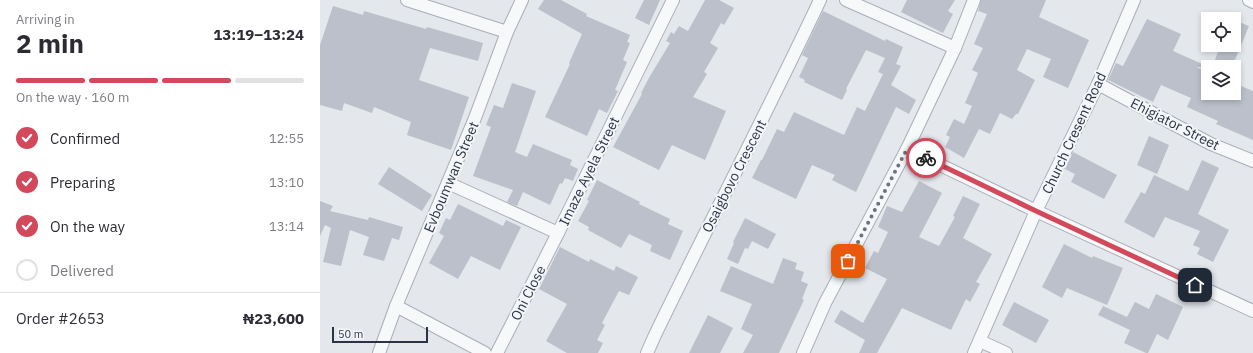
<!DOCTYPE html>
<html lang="en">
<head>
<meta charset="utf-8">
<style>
	:root { --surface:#fff; --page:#f7f7f7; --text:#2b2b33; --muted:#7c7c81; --line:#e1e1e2; --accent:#d1495b }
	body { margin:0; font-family:"IBM Plex Sans",sans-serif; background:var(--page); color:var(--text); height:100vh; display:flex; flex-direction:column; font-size:15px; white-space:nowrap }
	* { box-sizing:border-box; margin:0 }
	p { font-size:13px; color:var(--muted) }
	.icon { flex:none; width:22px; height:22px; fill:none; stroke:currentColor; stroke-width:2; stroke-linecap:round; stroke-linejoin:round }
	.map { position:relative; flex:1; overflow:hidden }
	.sheet { display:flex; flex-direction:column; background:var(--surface); width:320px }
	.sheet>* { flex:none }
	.fabs { position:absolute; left:881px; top:12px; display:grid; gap:8px }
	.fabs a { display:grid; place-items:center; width:40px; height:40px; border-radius:0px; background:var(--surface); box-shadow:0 2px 6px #0003; font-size:20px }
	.scale { position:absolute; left:12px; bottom:10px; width:96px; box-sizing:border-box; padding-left:4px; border:2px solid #2b3445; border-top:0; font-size:11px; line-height:14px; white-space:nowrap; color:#2b3445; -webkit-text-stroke:3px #f4f6f9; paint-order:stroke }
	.pin { position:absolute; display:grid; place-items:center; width:34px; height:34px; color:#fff; margin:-17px; border-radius:8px; box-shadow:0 2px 6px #0006 }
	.courier { position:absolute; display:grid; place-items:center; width:40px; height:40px; margin:-20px; border:3px solid #d1495b; border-radius:50%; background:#fff; color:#222; box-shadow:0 1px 5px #0007 }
	.head em { font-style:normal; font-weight:700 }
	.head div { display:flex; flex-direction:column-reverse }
	.head { display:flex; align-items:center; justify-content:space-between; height:68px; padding:0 16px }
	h1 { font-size:26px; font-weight:700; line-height:30px }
	.bar { display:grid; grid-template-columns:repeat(4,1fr); gap:6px 4px; align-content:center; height:48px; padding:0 16px }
	.bar i { height:5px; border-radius:3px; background:var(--line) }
	.bar .selected { background:var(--accent) }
	.bar p { grid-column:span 4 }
	.line { display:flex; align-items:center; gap:10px; padding:0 16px; border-top:1px solid var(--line) }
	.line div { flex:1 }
	ol { padding:0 16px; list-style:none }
	li { display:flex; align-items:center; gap:12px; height:44px }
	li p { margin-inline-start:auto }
	li .icon { padding:4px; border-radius:50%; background:var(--accent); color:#fff; stroke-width:4 }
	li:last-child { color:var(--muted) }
	li i { width:22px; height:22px; border:2px solid var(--line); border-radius:50% }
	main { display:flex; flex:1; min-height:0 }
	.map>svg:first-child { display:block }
</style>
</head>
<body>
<main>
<section class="sheet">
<div class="head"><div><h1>2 min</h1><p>Arriving in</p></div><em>13:19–13:24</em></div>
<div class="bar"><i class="selected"></i><i class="selected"></i><i class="selected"></i><i></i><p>On the way · 160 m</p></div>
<ol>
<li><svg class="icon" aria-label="check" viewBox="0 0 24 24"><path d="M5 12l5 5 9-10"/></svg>Confirmed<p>12:55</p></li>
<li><svg class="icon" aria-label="check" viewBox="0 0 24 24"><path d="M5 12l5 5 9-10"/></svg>Preparing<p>13:10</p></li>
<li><svg class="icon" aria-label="check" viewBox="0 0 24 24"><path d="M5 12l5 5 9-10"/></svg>On the way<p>13:14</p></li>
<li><i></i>Delivered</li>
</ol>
<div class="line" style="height:52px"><div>Order #2653</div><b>₦23,600</b></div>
</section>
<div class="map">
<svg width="933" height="353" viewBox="0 0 933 353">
	<rect width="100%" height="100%" fill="#e4e7ec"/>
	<g fill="#bbc0ca">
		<polygon points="224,0 241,0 267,14 266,16 310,35 307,42 310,43 303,60 307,62 295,90 298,91 287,113 279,109 267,136 225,117 250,64 249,63 262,34 218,9"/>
		<polygon points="324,0 340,0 329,25 315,18"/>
		<polygon points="385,0 399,0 414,8 404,25 401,23 390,43 398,48 384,72 387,74 373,97 406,111 385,160 352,145 339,170 293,147 322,94 321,93 330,76 350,43 346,41 351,32 354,34 359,26 368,31"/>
		<polygon points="587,0 635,0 628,11 633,14 623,33 581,12"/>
		<polygon points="661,0 726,0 719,17 769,40 748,88 723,77 731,59 707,49 697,70 715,80 698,114 696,114 692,119 680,113 670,134 659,129 644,158 625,147 630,137 626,135 634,119 644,124 652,106 645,103 658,73 652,70 663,48 654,44 667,14 658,11"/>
		<polygon points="13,6 43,15 44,11 106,29 107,27 163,43 158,61 110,48 99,80 149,97 131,150 87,135 91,122 54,107 52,113 24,103 22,111 0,105 0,45"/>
		<polygon points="503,11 565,41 566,39 583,47 576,64 581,66 571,85 596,100 589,114 576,107 536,192 512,180 515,175 492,165 476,199 432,178 441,160 442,160 457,129 464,132 474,112 524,135 537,107 545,111 563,74 558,72 565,58 546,50 526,89 527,90 522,100 484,82 485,80 479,77 488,58 482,55"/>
		<polygon points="827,19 861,34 853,51 889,67 876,67 888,72 888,93 914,93 914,83 933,91 933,140 896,124 898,121 867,107 871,98 841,85 833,102 788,80 796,63 803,66"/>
		<polygon points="914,20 929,26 912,67 892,67 901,45 914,45"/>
		<polygon points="192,83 216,91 195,152 207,157 213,144 252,160 250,165 258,169 253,181 245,178 242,184 240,183 230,205 203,192 197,206 187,202 193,190 153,176 171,127 166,125 174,105 183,108"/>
		<polygon points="829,136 849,145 837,174 817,165"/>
		<polygon points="753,152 797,175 784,199 751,182 755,174 745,169"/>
		<polygon points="882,160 899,168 878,214 909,230 893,262 877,254 880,248 873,245 880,231 845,217 834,238 804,222 821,192 825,194 834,175 868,191"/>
		<polygon points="69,167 112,195 102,211 58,184"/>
		<polygon points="277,180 320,202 319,204 350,219 348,224 363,231 350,260 330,251 332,245 309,234 301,248 268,230 269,227 258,221 269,201 267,200"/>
		<polygon points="599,181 622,193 599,237 619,246 635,217 633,216 643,196 660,204 643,238 672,254 656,282 660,284 650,302 646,299 631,330 582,308 557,353 539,353 545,340 514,322 521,310 543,323 567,279 545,268 554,251 558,253 568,232 558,227 567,206 582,212"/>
		<polygon points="0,201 13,206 10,211 48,220 49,217 83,227 79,240 72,238 64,261 43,255 49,237 30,230 21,266 3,262 11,228 5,225 0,236"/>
		<polygon points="138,204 183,226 186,220 201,227 180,270 151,256 138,279 109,263 124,236 119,233 126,218 130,220"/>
		<polygon points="425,218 456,234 448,249 432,241 428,249 425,248 418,264 407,259 414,243 413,242"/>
		<polygon points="744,244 772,258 773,256 803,268 787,305 747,288 742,298 722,287"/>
		<polygon points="240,247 269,262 270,259 294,271 296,266 318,277 309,295 299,291 282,323 285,325 277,340 283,343 278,353 247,353 226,341 247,304 219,289"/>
		<polygon points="463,258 477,263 475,269 484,272 481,281 488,284 482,299 484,300 459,353 423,353 433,335 421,329 432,304 400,291 411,266 453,284"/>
		<polygon points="836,294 863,307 848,340 837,334 828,353 826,353 804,343 810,330 778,315 783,306 807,317 815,302 829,309"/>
		<polygon points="694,302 729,320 716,343 682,325"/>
		<polygon points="388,315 413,328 400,353 369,353"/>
	</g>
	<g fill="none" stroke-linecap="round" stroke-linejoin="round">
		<g stroke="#a9aeb7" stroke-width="14">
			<g id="street">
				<polyline points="87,0 187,32"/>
				<polyline points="526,0 635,48"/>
				<polyline points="929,0 933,2"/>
				<polyline points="778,84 891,144 933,161"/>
				<polyline points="587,149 716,211 933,311"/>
				<polyline points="128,183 238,233 353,0"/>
				<polyline points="76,306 165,353"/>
				<polyline points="660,341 686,353"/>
				<polyline points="59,353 76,306 155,118 187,32 202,0"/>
				<polyline points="177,353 238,233"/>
				<path d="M327 353 335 335C389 223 447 113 500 0"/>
				<polyline points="483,353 505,303 587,149 635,48 654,0"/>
				<polyline points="654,353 716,211 778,84 814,0"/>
			</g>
		</g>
		<use href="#street" stroke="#f7f8fa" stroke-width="12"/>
	</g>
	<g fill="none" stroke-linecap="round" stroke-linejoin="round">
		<polyline stroke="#6c737f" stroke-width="4" stroke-dasharray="0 7.2" points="528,261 587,149 606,158"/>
		<polyline stroke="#d1495b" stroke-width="5" points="606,158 716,211 875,285"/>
	</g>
	<g text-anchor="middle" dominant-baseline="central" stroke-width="4" stroke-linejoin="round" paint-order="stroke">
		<g font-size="14" fill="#2b3445" stroke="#f4f6f9">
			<text transform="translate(855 124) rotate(27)">Ehigiator Street</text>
			<text transform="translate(754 133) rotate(-65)">Church Cresent Road</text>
			<text transform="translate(269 171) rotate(-64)">Imaze Ayela Street</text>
			<text transform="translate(414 176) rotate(-63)">Osaigbovo Crescent</text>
			<text transform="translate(131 177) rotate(-67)">Evboumwan Street</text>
			<text transform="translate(208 293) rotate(-63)">Oni Close</text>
		</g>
	</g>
</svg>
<div class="fabs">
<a><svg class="icon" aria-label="locate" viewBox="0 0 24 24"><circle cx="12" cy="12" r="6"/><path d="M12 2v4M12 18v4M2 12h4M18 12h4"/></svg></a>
<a><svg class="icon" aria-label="layers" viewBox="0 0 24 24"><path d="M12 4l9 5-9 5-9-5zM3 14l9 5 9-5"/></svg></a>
</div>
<div class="scale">50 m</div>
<div class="pin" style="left:528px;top:261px;background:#ea580c"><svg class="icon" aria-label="bag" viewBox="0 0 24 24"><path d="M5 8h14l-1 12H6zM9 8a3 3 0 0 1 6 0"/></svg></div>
<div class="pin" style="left:875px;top:285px;background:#1f2937"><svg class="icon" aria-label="home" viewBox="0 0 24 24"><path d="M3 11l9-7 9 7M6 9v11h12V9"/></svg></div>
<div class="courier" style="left:606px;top:158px"><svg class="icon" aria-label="bike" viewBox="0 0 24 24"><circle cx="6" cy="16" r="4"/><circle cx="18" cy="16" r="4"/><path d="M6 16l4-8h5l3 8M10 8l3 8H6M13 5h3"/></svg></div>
</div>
</main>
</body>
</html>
